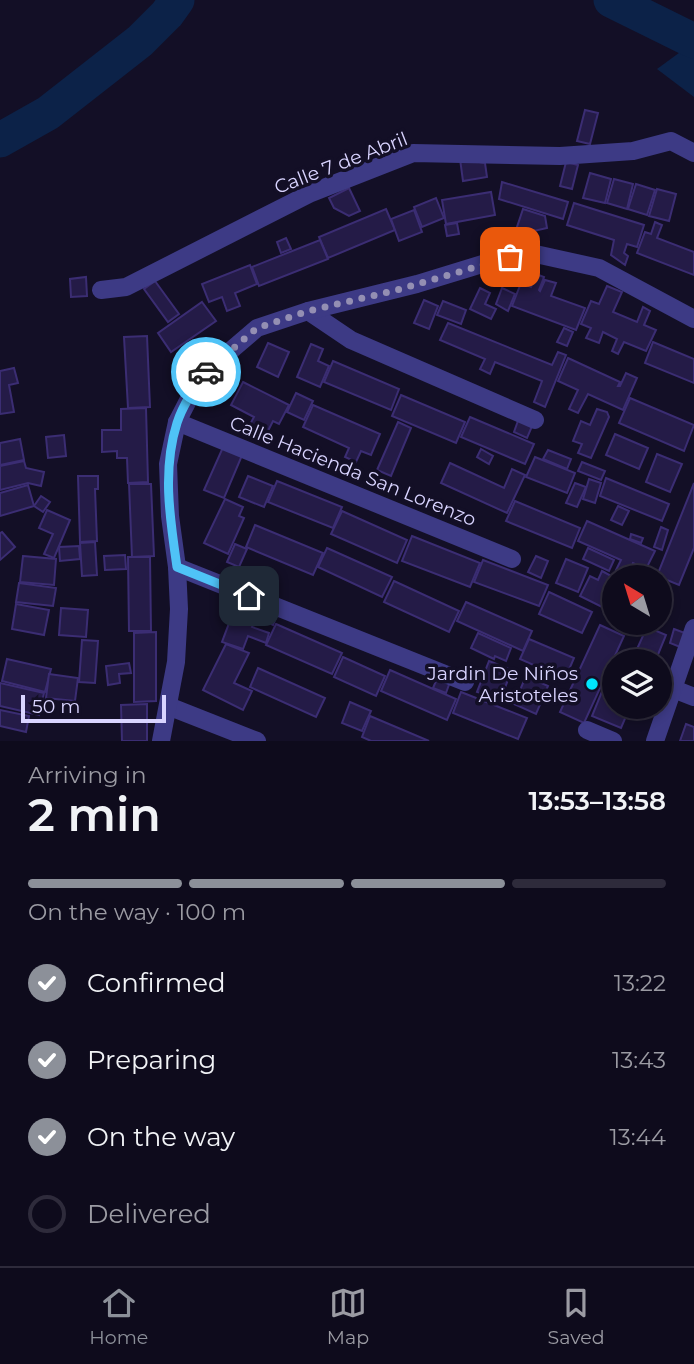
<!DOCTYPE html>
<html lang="en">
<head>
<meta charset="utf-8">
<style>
	:root { --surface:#0e0b1c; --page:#171425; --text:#f1f3f6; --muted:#9b9ba3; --line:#2e2b3b; --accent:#8c9099 }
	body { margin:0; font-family:Montserrat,sans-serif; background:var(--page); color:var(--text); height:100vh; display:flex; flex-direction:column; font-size:26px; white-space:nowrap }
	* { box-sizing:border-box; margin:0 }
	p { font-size:23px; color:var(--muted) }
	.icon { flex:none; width:38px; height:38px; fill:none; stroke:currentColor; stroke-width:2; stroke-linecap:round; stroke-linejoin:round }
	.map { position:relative; height:741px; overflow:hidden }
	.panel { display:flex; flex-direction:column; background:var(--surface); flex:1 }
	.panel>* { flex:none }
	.needle { width:46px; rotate:322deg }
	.fabs { position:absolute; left:602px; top:565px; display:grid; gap:14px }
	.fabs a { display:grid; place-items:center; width:70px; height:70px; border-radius:50%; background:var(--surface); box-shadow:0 4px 10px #0003,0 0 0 2px var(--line); font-size:35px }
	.scale { position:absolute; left:21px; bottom:18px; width:145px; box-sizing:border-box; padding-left:7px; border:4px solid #d9d4ff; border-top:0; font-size:19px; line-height:24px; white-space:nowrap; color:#d9d4ff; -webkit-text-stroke:5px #130f26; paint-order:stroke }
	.pin { position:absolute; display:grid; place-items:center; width:60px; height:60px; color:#fff; margin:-30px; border-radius:14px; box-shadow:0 4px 10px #0006 }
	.courier { position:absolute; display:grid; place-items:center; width:70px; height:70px; margin:-35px; border:5px solid #4fc3f7; border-radius:50%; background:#fff; color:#222; box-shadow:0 2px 9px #0007 }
	.headline em { font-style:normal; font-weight:600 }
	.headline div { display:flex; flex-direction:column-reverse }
	.headline { display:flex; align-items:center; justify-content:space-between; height:119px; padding:0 28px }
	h1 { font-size:46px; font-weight:600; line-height:52px }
	.bar { display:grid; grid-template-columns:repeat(4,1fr); gap:10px 7px; align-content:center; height:84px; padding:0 28px }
	.bar i { height:9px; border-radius:5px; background:var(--line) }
	.bar .current { background:var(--accent) }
	.bar p { grid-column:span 4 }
	ol { padding:0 28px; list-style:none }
	li { display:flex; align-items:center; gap:21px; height:77px }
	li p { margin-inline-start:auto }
	li .icon { padding:7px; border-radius:50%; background:var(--accent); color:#fff; stroke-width:4 }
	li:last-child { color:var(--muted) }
	li i { width:38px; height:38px; border:4px solid var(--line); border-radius:50% }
	.tab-bar { display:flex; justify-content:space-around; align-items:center; height:98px; border-top:2px solid var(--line); background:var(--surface); font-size:19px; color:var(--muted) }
	.tab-bar a { display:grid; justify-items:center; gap:4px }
	.tab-bar .current { color:var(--accent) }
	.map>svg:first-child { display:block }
</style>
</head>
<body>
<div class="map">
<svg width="694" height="741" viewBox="0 0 694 741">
	<rect width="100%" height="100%" fill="#130f26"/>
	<polygon fill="#0c2248" points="694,42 694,97 657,69"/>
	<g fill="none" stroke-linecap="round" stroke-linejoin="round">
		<g stroke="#0c2248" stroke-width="35">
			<polyline points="611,0 694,41"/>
			<polyline points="0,140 48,113 140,41 167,14 177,0"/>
		</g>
	</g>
	<g fill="#241b47" stroke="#3b2d73" stroke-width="2">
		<polygon points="585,110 598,113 590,144 577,141"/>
		<polygon points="460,159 485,163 487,177 463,181"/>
		<polygon points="566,162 578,165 572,189 560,186"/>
		<polygon points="590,173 611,179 605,203 583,198"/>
		<polygon points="614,179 633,184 627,209 607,203"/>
		<polygon points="502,182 568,202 563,219 499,199"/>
		<polygon points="636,184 655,190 647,215 628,209"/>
		<polygon points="349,188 360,211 349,216 334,208 329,198"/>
		<polygon points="657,189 676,194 669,221 649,216"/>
		<polygon points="491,192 495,215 446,224 442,200"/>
		<polygon points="436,198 444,218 422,227 414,207"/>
		<polygon points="574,203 644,225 637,247 627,244 624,253 628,256 625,265 611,255 614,240 567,225"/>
		<polygon points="386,209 395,230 328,258 319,237"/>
		<polygon points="523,209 545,216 547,228 529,232 528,245 515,244 516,230"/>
		<polygon points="414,210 422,232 399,241 391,219"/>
		<polygon points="655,222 662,225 657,238 694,252 694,275 637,253 645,232 651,234"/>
		<polygon points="457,223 459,234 447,236 445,225"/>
		<polygon points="286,238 291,249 281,253 277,242"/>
		<polygon points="320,240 328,259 259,286 252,267"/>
		<polygon points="250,265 257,284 235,293 240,306 227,311 222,297 209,302 202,284"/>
		<polygon points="536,274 544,277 539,290 540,291 545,280 556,283 551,296 585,308 576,330 512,306 521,283 531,287"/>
		<polygon points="86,277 87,296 71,297 70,279"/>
		<polygon points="155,281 179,314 168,322 144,289"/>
		<polygon points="607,286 622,292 613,312 637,322 643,307 650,311 644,325 656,330 646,351 624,342 618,354 612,351 617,339 603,332 599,343 586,338 591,328 581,324 591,301 599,304"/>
		<polygon points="480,288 490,293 485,304 496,309 491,319 470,309"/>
		<polygon points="502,288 515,294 508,311 496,304"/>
		<polygon points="424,300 438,306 429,329 414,323"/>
		<polygon points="443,301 466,310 461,324 437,315"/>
		<polygon points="202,302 216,321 171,352 158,333"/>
		<polygon points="448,323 552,365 558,352 566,355 545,407 534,402 542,381 495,362 490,374 480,369 485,359 440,340"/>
		<polygon points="564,328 573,332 567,346 557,342"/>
		<polygon points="147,336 150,407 128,408 124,337"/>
		<polygon points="653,342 694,359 694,383 645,363"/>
		<polygon points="268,343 289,352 278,377 257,367"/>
		<polygon points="311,344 323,349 318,361 329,366 320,387 297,377"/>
		<polygon points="568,358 620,382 618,386 620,386 626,373 637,378 623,410 588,394 578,413 569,409 578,390 558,381"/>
		<polygon points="333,361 399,389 391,410 324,382"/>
		<polygon points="14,368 18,383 9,385 14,412 0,414 0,371"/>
		<polygon points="243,382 289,405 279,424 273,421 265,437 248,428 254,417 231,405"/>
		<polygon points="296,393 313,401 304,420 287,412"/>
		<polygon points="401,395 465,422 456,443 392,416"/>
		<polygon points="630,398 694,425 684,451 619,423"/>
		<polygon points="313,405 380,434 371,455 361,451 356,462 345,457 349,448 303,427"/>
		<polygon points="146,408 148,482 128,483 127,458 117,458 117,451 102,452 102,430 121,430 121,409"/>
		<polygon points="597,409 607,412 609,417 591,458 578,453 582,444 573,441 581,421 590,425"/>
		<polygon points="470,417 534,444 525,464 461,437"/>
		<polygon points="519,418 533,424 527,438 514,432"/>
		<polygon points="398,422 411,428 391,476 377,470"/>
		<polygon points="615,434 648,448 639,469 606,455"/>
		<polygon points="64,435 66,456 48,458 46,437"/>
		<polygon points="20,439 24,460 0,465 0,443"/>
		<polygon points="224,445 243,453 224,498 204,490"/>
		<polygon points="481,449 493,456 489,464 477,457"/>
		<polygon points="548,450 571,459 567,469 543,459"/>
		<polygon points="657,454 682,464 670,492 646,482"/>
		<polygon points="535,457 575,473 567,493 526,477"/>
		<polygon points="24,461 26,468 44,472 41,486 28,483 0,490 0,466"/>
		<polygon points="582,462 605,471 601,480 578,471"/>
		<polygon points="450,463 504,488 512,469 525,475 507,513 441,483"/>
		<polygon points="78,476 98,476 98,489 95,489 97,541 80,542"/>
		<polygon points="248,476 273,486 264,507 239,497"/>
		<polygon points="606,478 669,504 662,521 600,496"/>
		<polygon points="589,479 601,483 595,503 583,499"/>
		<polygon points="277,481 342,507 333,528 268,502"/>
		<polygon points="575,483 586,487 577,507 566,503"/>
		<polygon points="694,483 694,548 679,585 657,576"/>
		<polygon points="129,484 151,484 154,556 132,557"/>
		<polygon points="28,485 34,506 0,516 0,493"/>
		<polygon points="41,496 50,502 43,512 34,506"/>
		<polygon points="225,499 243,507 239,516 244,518 228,554 204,543"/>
		<polygon points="515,501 580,528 572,548 506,521"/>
		<polygon points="618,506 629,511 622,525 611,520"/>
		<polygon points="47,510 70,520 54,558 44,554 53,534 39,528"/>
		<polygon points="342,511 407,540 397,563 331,534"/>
		<polygon points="587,521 655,551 646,569 633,563 628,576 616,570 621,560 578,541"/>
		<polygon points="255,525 323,553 313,575 246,547"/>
		<polygon points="661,527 668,530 662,550 654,547"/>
		<polygon points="2,532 15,547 0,560 0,533"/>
		<polygon points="631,534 643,538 641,543 630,539"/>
		<polygon points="412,536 480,563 470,587 402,561"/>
		<polygon points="95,542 97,575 82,576 80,543"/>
		<polygon points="235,544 247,549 239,567 227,562"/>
		<polygon points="79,546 80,559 60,561 59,547"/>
		<polygon points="327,548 392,577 382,597 318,567"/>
		<polygon points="588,548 614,560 609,571 583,559"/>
		<polygon points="125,555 126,569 105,570 104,556"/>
		<polygon points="23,556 56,559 54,585 20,582"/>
		<polygon points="536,556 548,561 541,578 528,572"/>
		<polygon points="128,557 150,557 151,631 129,631"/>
		<polygon points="566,559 588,568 578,592 556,583"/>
		<polygon points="483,560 548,585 539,606 474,582"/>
		<polygon points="644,568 658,573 656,578 640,578"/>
		<polygon points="602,571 615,578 614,613 580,596 590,576 598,580"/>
		<polygon points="394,581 459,611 449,632 384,602"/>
		<polygon points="19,583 56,588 53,606 16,602"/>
		<polygon points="229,592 261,603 252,627 269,633 266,643 248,636 243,649 222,642 234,610 223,606"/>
		<polygon points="549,592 592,612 582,633 539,614"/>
		<polygon points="466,602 532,631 523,651 457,621"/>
		<polygon points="16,604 49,610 44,635 12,629"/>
		<polygon points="264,604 279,610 273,625 258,618"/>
		<polygon points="61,608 88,610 86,637 59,635"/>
		<polygon points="276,624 342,653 332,674 266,645"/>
		<polygon points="600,625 624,636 584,723 560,712"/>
		<polygon points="647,627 666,635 657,657 637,649"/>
		<polygon points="674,629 685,633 680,647 670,643"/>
		<polygon points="156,632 156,701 134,702 134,633"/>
		<polygon points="478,633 511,648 506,661 495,656 494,659 471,648"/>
		<polygon points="529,639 574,658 565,679 520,659"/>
		<polygon points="82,640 98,641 95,683 79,682"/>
		<polygon points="226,644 249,653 234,683 252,691 243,710 203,690"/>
		<polygon points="343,657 385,676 376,696 334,677"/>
		<polygon points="7,659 51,669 45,692 2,681"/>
		<polygon points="489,661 512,670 500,700 477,692"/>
		<polygon points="129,663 131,673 119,674 120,683 108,685 106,666"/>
		<polygon points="612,667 614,668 614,707 630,707 621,728 592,716"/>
		<polygon points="258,668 325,698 316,717 250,687"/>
		<polygon points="390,670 456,699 447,720 381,691"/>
		<polygon points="49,674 78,678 75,701 46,698"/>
		<polygon points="439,674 451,679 446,693 433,688"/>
		<polygon points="526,676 548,686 536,714 514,704"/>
		<polygon points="0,683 44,693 39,715 0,706"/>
		<polygon points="461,692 527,718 518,739 453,713"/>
		<polygon points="350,702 371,711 362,731 342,723"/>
		<polygon points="147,704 147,741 122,741 121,705"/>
		<polygon points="0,710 29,716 26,732 0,726"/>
		<polygon points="370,716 429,741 371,741 362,737"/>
		<polygon points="686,724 694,727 694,741 680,741"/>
	</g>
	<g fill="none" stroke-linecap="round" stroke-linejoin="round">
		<g stroke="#3d3a85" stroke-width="18">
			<polyline points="101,290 126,287 311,193 413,153 560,156 633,151 671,141 694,153"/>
			<polyline points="308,311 351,340 535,420"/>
			<polyline points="177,422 512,559"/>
			<polyline points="177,567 465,682"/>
			<polyline points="671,688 694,697"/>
			<polyline points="168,706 257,741"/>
			<polyline points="587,730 613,741"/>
			<polyline points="161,741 176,662 179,609 177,567 170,516 168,464 177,422 194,389 208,370 257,328 308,311 417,284 489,262 531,253 599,268 694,319"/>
			<polyline points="655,741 694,628"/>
		</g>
	</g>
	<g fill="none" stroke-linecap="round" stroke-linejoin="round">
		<polyline stroke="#948fb3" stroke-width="7" stroke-dasharray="0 12.6" points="206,372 257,328 308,311 397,290 510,257"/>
		<path stroke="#4fc3f7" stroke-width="9" d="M206 372C195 387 183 404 177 423 162 470 170 519 177 567L249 596"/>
	</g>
	<circle fill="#00e5ff" stroke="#130f26" stroke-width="2.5" cx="592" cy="684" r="7"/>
	<g text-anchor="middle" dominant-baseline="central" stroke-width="7" stroke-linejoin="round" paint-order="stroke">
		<g font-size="19" fill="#d9d4ff" stroke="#130f26">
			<text transform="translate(341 163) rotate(-21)">Calle 7 de Abril</text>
			<text transform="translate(353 471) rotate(22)">Calle Hacienda San Lorenzo</text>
		</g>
		<g font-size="19" fill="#d9d4ff" stroke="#130f26" text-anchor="end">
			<text x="578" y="673">Jardin De Niños<tspan x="578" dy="22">Aristoteles</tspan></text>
		</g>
	</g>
</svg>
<div class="fabs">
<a><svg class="needle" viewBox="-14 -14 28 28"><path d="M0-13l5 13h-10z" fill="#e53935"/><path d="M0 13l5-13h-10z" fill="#9b9ba3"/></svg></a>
<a><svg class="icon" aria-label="layers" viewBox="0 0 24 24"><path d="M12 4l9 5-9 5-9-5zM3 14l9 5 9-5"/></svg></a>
</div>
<div class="scale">50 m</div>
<div class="pin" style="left:510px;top:257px;background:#ea580c"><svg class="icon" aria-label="bag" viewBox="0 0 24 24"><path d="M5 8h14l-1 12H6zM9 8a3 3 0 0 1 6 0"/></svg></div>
<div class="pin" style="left:249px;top:596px;background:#1f2937"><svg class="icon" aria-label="home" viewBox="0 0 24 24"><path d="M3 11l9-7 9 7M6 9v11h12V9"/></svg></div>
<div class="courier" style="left:206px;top:372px"><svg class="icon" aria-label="car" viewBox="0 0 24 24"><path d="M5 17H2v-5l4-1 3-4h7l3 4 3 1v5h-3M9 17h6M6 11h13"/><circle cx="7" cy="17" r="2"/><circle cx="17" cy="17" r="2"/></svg></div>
</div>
<section class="panel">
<div class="headline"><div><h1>2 min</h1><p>Arriving in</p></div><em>13:53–13:58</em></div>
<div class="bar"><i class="current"></i><i class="current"></i><i class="current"></i><i></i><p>On the way · 100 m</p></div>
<ol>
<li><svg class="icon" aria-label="check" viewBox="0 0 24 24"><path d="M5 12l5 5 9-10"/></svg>Confirmed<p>13:22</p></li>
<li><svg class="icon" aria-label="check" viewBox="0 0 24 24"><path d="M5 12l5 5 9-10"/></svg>Preparing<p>13:43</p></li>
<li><svg class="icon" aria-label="check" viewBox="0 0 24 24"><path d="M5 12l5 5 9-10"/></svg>On the way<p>13:44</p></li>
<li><i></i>Delivered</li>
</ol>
</section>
<nav class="tab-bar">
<a class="current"><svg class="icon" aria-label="home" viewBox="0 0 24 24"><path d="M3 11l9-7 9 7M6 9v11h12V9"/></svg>Home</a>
<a><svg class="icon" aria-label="map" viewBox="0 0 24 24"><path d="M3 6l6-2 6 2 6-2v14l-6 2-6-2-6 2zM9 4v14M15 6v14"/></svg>Map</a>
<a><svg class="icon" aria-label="saved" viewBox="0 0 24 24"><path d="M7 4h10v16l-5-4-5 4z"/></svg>Saved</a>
</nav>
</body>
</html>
